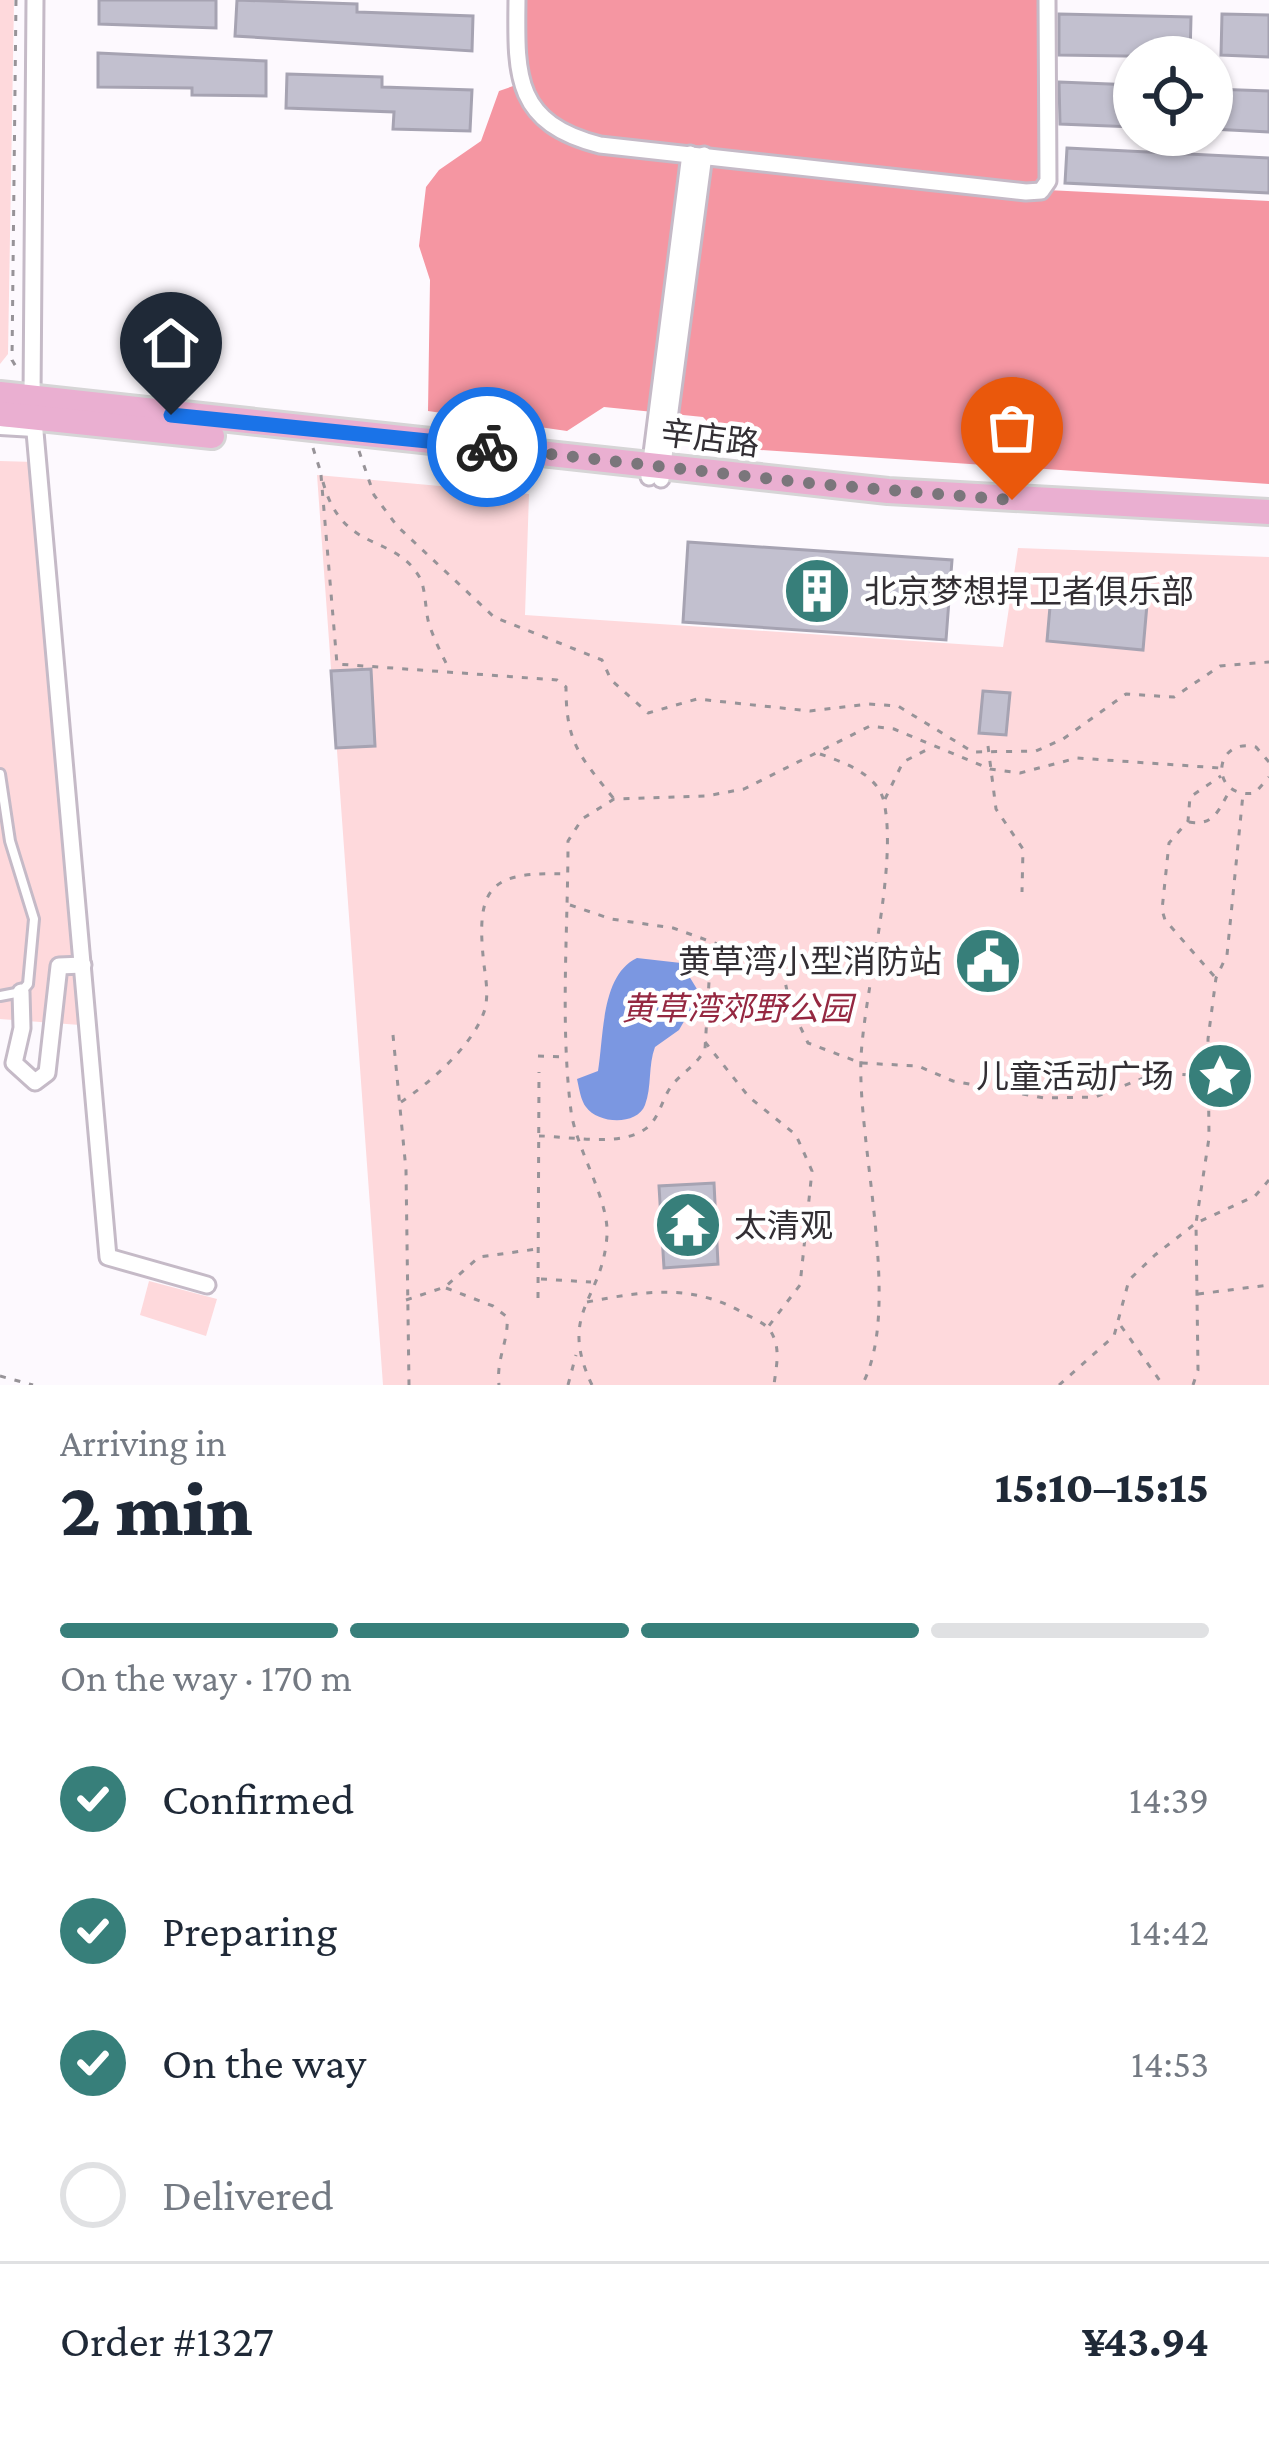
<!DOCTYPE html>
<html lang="en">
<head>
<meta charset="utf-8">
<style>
	:root { --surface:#fff; --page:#f2f2f3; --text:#1f2937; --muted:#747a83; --line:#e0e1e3; --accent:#377f7a }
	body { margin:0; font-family:"Crimson Pro","Noto Sans SC",serif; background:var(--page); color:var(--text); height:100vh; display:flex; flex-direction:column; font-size:45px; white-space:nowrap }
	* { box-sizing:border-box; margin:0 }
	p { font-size:39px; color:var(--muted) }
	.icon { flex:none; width:66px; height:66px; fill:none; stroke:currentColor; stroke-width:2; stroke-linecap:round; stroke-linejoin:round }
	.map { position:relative; height:1385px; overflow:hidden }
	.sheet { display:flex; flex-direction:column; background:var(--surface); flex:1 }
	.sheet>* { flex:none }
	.buttons { position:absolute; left:1113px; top:36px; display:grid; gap:24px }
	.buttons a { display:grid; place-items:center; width:120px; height:120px; border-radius:50%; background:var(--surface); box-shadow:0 3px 9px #0004; font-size:60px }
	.pin { position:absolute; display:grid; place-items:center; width:102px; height:102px; color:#fff; margin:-123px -51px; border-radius:50% 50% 50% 0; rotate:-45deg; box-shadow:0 0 12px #0007 }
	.pin .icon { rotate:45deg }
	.courier { position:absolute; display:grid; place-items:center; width:120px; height:120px; margin:-60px; border:9px solid #1a73e8; border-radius:50%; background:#fff; color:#222; box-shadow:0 3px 15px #0007 }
	.summary em { font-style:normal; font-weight:800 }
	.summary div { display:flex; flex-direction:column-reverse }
	.summary { display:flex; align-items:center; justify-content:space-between; height:204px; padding:0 60px }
	h1 { font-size:78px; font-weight:800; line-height:90px }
	.bar { display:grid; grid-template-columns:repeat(4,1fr); gap:18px 12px; align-content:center; height:144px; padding:0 60px }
	.bar i { height:15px; border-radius:9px; background:var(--line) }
	.bar .active { background:var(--accent) }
	.bar p { grid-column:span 4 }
	.line { display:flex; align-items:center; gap:30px; padding:0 60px; border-top:3px solid var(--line) }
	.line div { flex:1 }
	ol { padding:0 60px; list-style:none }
	li { display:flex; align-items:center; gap:36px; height:132px }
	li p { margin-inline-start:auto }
	li .icon { padding:12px; border-radius:50%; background:var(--accent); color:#fff; stroke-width:4 }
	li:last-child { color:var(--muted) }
	li i { width:66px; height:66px; border:6px solid var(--line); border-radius:50% }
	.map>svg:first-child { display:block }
</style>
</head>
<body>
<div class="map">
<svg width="1269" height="1385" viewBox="0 0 1269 1385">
	<rect width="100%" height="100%" fill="#fdf9fe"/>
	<g fill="#fed9dc">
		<polygon points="0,0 14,0 8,354 0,364"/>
		<polygon points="0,461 34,462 80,1025 0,1019"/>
		<polygon points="317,475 529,494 525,615 1003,647 1018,548 1269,557 1269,1385 383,1385"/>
		<polygon points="149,1281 217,1299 206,1336 140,1315"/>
	</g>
	<polygon fill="#f596a2" points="517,0 1047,0 1047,190 1269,201 1269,484 732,448 703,417 604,407 567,431 428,411 430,280 419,246 426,187 439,170 481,141 499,91 519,84"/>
	<path fill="#7b97e1" d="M637 958 681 963 700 994 679 1030 655 1047C648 1065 652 1087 645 1105 637 1126 598 1124 586 1107 581 1101 579 1088 577 1079L598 1071C604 1035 601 975 637 958Z"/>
	<g fill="#c2c0cf" stroke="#a6a3b2" stroke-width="3">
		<polygon points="99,0 216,0 216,28 99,24"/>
		<polygon points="237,0 357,4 357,12 473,16 472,51 235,36"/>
		<polygon points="1059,14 1191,17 1190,57 1059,55"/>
		<polygon points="1222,14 1269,15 1269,57 1221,55"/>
		<polygon points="98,53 266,61 266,96 192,95 192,88 98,87"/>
		<polygon points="287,74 382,77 382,87 472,90 470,131 393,129 394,112 286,108"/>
		<polygon points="1059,82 1134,85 1134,127 1060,124"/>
		<polygon points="1212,89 1269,91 1269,132 1212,129"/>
		<polygon points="1067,148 1269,158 1269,193 1065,183"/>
		<polygon points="688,542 952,560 946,640 683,622"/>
		<polygon points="1052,584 1148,593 1143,650 1047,641"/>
		<polygon points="371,669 375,746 336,748 331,671"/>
		<polygon points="983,691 1010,693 1006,735 979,733"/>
		<polygon points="714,1183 718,1264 664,1268 659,1186"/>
	</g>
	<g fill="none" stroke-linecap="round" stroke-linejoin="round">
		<g stroke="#c5bac7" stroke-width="14">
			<g id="lane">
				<polyline points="0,430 34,432"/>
				<polyline points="0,774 10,841 34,919 28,984 21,992 0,996"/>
			</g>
		</g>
		<g stroke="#c5bac7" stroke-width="21">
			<g id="street">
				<polyline points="35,0 32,398 108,1257 207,1285"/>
				<path d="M517 0C516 76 514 123 600 145L1026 192 1041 191 1048 181 1047 0"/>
				<polyline points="649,477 690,154"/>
				<polyline points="661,479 704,155"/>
				<polyline points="21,992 22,1028 14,1063 35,1082 47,1073 59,966 83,965"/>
			</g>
		</g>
		<g stroke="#d6d5d6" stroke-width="30">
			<g id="primary">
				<polyline points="0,394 888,491 1269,512"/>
				<polyline points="0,414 212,436"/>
			</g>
		</g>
		<g stroke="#979398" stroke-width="3" stroke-dasharray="6 9" stroke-linecap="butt">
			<polyline points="16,0 12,360 18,370"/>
			<polyline points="313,448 321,473"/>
			<polyline points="359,451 374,495 397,526 494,617 602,660 611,680 648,713 697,699 810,711 869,704 898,706 973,752 1036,751 1063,739 1126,694 1174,697 1220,666 1269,662"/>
			<path d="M321 475 337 664 557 680 566 687C566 744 580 756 614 799"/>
			<path d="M323 482C343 555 394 532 420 578 426 590 425 610 429 624 434 639 441 653 448 667"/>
			<polyline points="988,746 996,809 1023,849 1022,892"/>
			<path d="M820 754C843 762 878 774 884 802 898 867 865 986 861 1057 857 1146 903 1309 862 1385"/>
			<path d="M1269 762 1256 747C1212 736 1209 800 1255 793L1269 777"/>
			<polyline points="885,799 903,762 932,747"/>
			<path d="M1189 822C1214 826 1218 811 1229 792"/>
			<polyline points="570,905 611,919 673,928 782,967 790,1005 808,1043 861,1063 918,1066 953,1081 1044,1098 1095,1097 1156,1073 1208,1076"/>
			<polyline points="1214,976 1165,920 1162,910 1169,843 1188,821 1190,797 1221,776"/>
			<polyline points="393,1035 406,1170 409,1385"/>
			<polyline points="705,1042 749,1097 796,1135 812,1171 800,1285 768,1327"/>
			<polyline points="538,1056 567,1057"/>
			<path d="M401 1102C431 1082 472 1046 484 1012 489 997 486 980 484 965 475 886 490 871 568 874"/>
			<path d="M539 1136C570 1136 626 1149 650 1125 661 1113 663 1096 673 1084 684 1071 697 1065 705 1049L710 965 716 945"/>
			<polyline points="541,1279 591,1282"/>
			<path d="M446 1288 493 1306 507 1317C509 1341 496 1358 499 1385"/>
			<polyline points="1198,1294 1269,1285"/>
			<polyline points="538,1298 539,1072"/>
			<polyline points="406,1300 445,1287 479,1257 537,1249"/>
			<path d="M587 1302C644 1291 693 1283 745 1314 753 1318 764 1323 769 1329 782 1346 776 1367 774 1385"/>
			<polyline points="1121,1326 1163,1385"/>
			<polyline points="0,1376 33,1385"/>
			<polyline points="568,1385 576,1355"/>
			<path d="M592 1385C557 1311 603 1301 607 1235 609 1199 576 1149 571 1111 560 1023 568 930 568 841L582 819 614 799 706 796 744 789 870 726 894 729 990 769 1020 773 1077 758 1220 768"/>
			<polyline points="1059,1385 1114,1336 1129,1280 1155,1255 1196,1223 1255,1196 1269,1180"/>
			<polyline points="1193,1385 1198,1370 1196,1223 1209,1138 1208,1039 1216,978 1227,955 1243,794"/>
		</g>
		<use href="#lane" stroke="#fff" stroke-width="8"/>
		<use href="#street" stroke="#fff" stroke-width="15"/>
		<use href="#primary" stroke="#eaafd1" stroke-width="24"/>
	</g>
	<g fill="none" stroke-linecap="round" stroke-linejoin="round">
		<polyline stroke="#7a767b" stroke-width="12" stroke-dasharray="0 21.6" points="487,447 817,484 1012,500"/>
		<polyline stroke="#1a73e8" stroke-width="15" points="171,415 487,447"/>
	</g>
	<defs>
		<g id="building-disc" transform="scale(3.45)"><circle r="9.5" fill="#377f7a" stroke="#fff"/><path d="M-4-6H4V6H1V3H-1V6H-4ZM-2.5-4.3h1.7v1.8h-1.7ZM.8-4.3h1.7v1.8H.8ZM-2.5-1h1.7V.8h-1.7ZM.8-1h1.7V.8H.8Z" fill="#fff"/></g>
		<g id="civic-disc" transform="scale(3.45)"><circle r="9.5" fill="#377f7a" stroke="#fff"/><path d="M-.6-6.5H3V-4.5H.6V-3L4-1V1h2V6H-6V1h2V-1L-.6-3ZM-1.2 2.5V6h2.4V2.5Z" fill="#fff"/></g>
		<g id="sight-disc" transform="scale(3.45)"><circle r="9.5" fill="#377f7a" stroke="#fff"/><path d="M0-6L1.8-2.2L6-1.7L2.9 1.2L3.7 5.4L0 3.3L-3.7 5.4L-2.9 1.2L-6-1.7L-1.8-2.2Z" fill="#fff"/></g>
		<g id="temple-disc" transform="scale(3.45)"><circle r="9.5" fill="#377f7a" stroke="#fff"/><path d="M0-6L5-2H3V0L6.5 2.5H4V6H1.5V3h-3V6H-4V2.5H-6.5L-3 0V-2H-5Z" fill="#fff"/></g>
	</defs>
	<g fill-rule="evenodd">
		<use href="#building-disc" x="817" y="591"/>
		<use href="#civic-disc" x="988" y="961"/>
		<use href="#sight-disc" x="1220" y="1076"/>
		<use href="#temple-disc" x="688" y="1225"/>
	</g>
	<g text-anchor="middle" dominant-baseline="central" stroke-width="9" stroke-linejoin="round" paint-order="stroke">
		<g font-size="33" fill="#332f34" stroke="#fff">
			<text transform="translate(710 438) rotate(7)">辛店路</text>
		</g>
		<g font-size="33" fill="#332f34" stroke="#fff" text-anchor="start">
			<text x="864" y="591">北京梦想捍卫者俱乐部</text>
			<text x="942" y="961" text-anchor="end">黄草湾小型消防站</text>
			<text x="1174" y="1076" text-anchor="end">儿童活动广场</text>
			<text x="734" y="1225">太清观</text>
		</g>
		<g font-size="33" font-style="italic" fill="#952841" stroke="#fff">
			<text x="737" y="1008">黄草湾郊野公园</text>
		</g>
	</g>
</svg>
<div class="buttons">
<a><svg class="icon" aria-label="locate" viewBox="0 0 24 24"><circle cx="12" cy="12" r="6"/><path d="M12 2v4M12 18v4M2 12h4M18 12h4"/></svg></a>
</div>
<div class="pin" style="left:1012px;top:500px;background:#ea580c"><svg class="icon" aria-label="bag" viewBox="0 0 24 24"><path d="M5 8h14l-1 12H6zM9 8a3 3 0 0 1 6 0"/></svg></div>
<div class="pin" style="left:171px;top:415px;background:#1f2937"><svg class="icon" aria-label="home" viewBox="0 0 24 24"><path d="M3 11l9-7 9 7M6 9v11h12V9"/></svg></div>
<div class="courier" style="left:487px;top:447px"><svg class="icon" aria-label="bike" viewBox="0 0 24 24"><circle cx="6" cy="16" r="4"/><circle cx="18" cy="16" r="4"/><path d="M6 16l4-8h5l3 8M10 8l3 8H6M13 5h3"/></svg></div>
</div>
<section class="sheet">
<div class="summary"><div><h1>2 min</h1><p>Arriving in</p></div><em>15:10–15:15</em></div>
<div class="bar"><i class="active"></i><i class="active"></i><i class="active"></i><i></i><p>On the way · 170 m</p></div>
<ol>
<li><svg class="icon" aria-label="check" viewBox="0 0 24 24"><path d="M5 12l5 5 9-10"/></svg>Confirmed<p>14:39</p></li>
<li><svg class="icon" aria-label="check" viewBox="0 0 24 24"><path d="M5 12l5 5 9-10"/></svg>Preparing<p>14:42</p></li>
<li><svg class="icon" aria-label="check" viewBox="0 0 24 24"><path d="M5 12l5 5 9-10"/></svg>On the way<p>14:53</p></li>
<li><i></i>Delivered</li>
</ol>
<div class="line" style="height:156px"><div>Order #1327</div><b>¥43.94</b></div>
</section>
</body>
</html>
